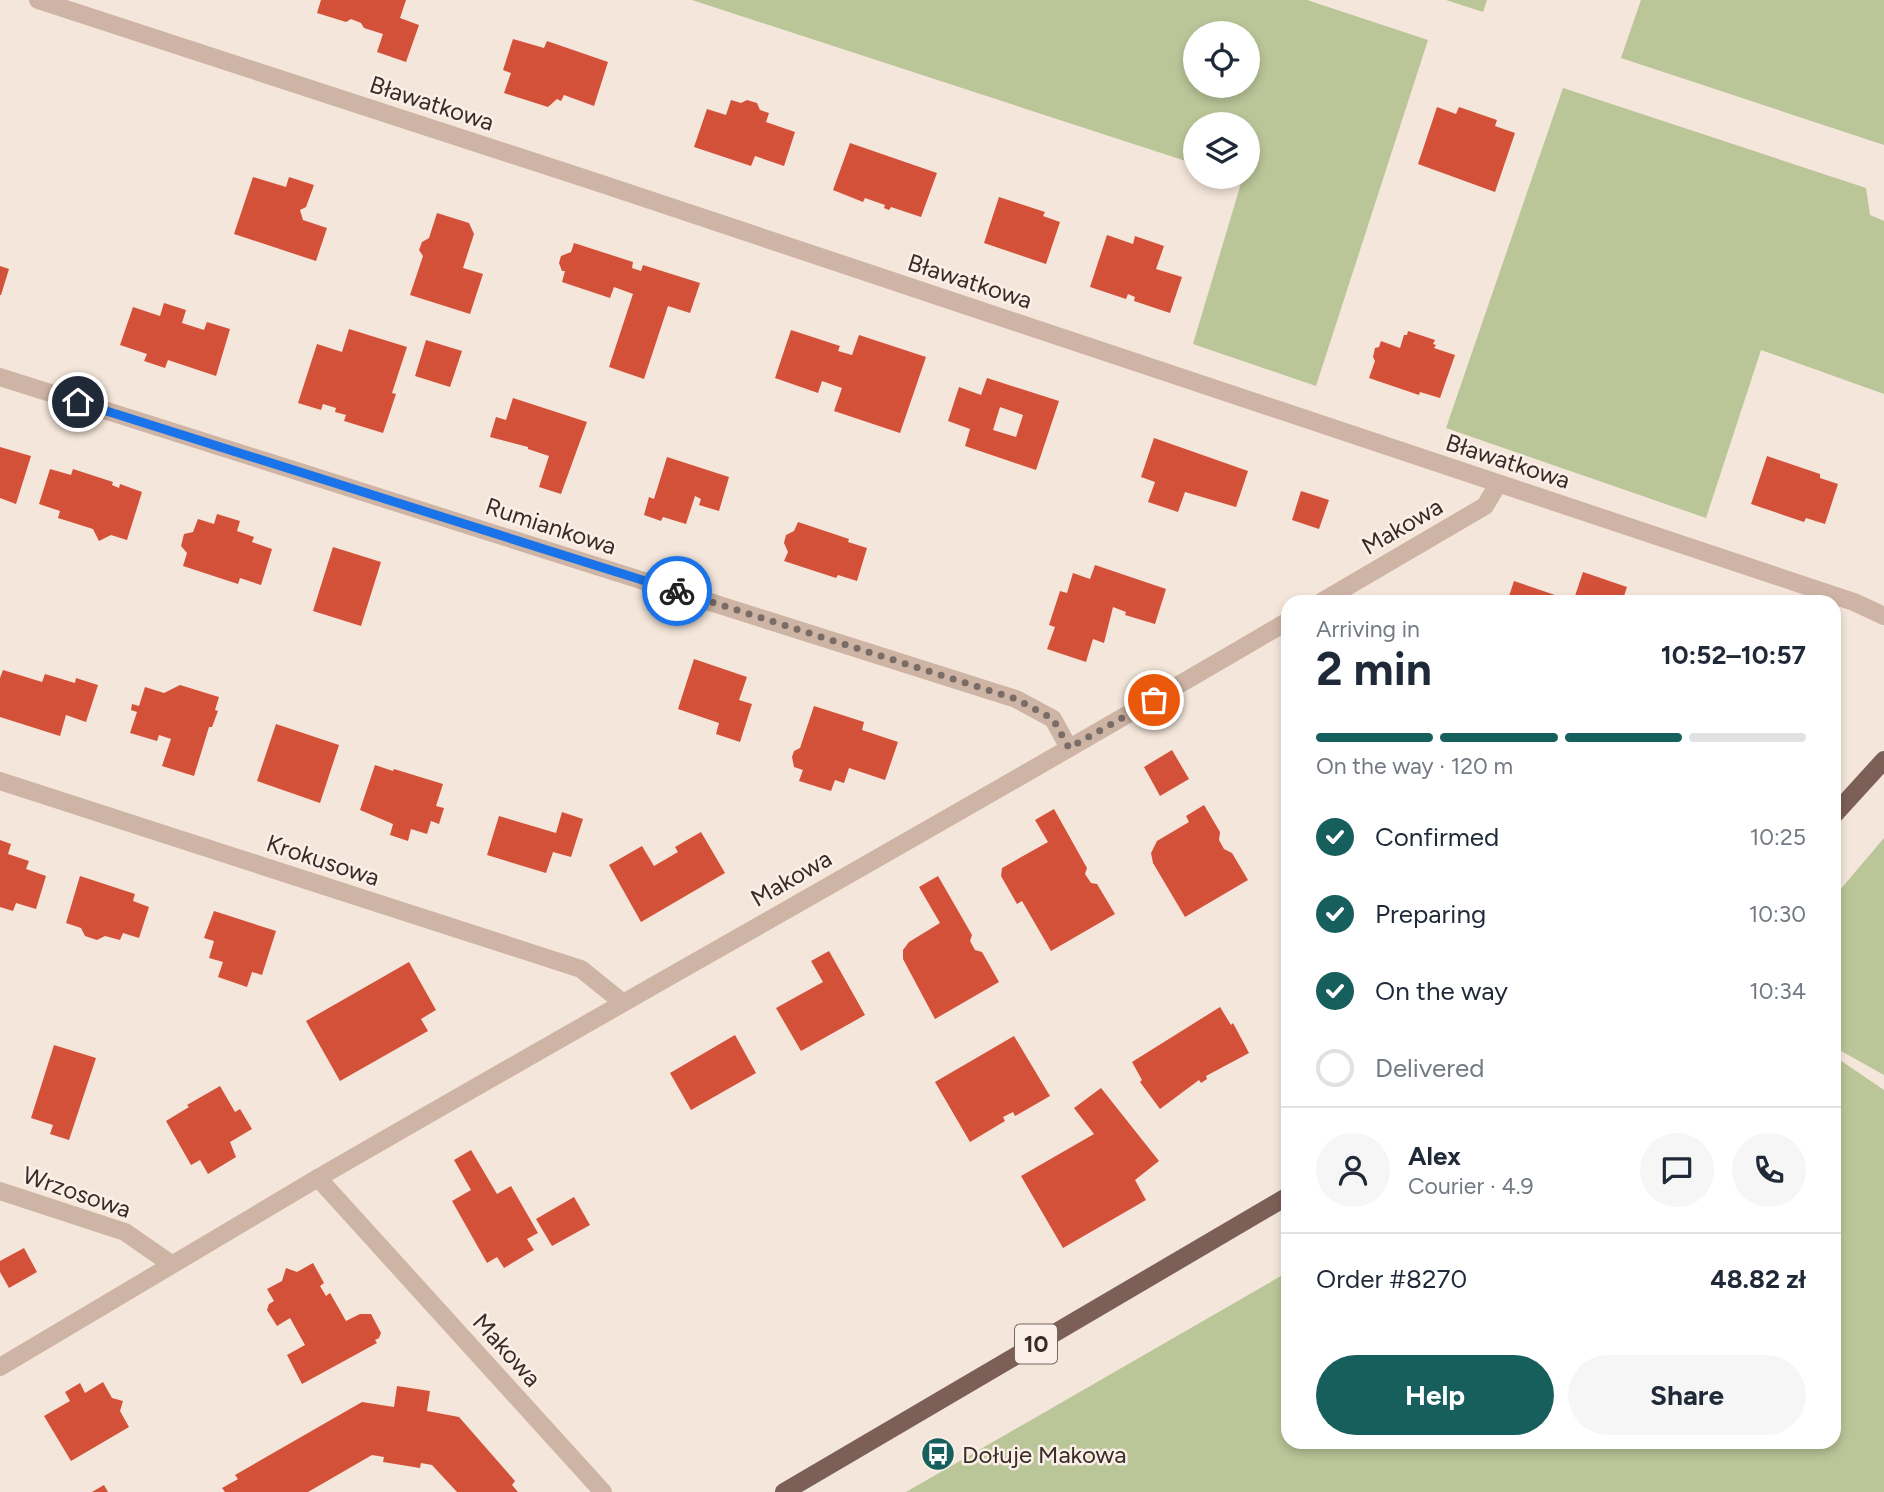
<!DOCTYPE html>
<html lang="en">
<head>
<meta charset="utf-8">
<style>
	:root { --surface:#fff; --page:#f6f6f7; --text:#1f2937; --muted:#747a83; --line:#e0e1e3; --accent:#175f5d }
	body { margin:0; font-family:Figtree,sans-serif; background:var(--page); color:var(--text); height:100vh; display:flex; flex-direction:column; font-size:26px; white-space:nowrap }
	* { box-sizing:border-box; margin:0 }
	p { font-size:23px; color:var(--muted) }
	.icon { flex:none; width:38px; height:38px; fill:none; stroke:currentColor; stroke-width:2; stroke-linecap:round; stroke-linejoin:round }
	.map { position:relative; flex:1; overflow:hidden }
	.panel { position:absolute; left:1281px; top:595px; width:560px; height:854px; display:flex; flex-direction:column; background:var(--surface); border-radius:21px; box-shadow:0 4px 10px #0003 }
	.panel>* { flex:none }
	.tools { position:absolute; left:1183px; top:21px; display:grid; gap:14px }
	.tools a { display:grid; place-items:center; width:77px; height:77px; border-radius:50%; background:var(--surface); box-shadow:0 4px 10px #0003; font-size:35px }
	.pin { position:absolute; display:grid; place-items:center; width:60px; height:60px; color:#fff; margin:-30px; border:4px solid #fff; border-radius:50%; box-shadow:0 2px 7px #0007 }
	.courier { position:absolute; display:grid; place-items:center; width:70px; height:70px; margin:-35px; border:5px solid #1a73e8; border-radius:50%; background:#fff; color:#222; box-shadow:0 2px 9px #0007 }
	.overview em { font-style:normal; font-weight:700 }
	.overview div { display:flex; flex-direction:column-reverse }
	.overview { display:flex; align-items:center; justify-content:space-between; height:119px; padding:0 35px }
	h1 { font-size:46px; font-weight:700; line-height:52px }
	.bar { display:grid; grid-template-columns:repeat(4,1fr); gap:10px 7px; align-content:center; height:84px; padding:0 35px }
	.bar i { height:9px; border-radius:5px; background:var(--line) }
	.bar .current { background:var(--accent) }
	.bar p { grid-column:span 4 }
	.line { display:flex; align-items:center; gap:18px; padding:0 35px; border-top:2px solid var(--line) }
	.line div { flex:1 }
	.round { display:grid; place-items:center; flex:none; width:74px; height:74px; border-radius:37px; background:var(--page) }
	ol { padding:0 35px; list-style:none }
	li { display:flex; align-items:center; gap:21px; height:77px }
	li p { margin-inline-start:auto }
	li .icon { padding:7px; border-radius:50%; background:var(--accent); color:#fff; stroke-width:4 }
	li:last-child { color:var(--muted) }
	li i { width:38px; height:38px; border:4px solid var(--line); border-radius:50% }
	.cta { display:flex; gap:14px; margin-top:auto; padding:14px 35px }
	.cta a { flex:1; height:80px; border-radius:42px; background:var(--accent); color:#fff; font-size:28px; font-weight:700; line-height:80px; text-align:center }
	.cta a+a { background:var(--page); color:var(--text) }
	.map>svg:first-child { display:block }
</style>
</head>
<body>
<div class="map">
<svg width="1884" height="1492" viewBox="0 0 1884 1492">
	<rect width="100%" height="100%" fill="#f4e6da"/>
	<g fill="#bac598" fill-rule="evenodd">
		<path d="M692 0H1307L1428 40 1316 386 1193 344 1242 180 1234 177H1248V124H1195V164ZM1195 33H1248V86H1195Z"/>
		<polygon points="1446,0 1487,0 1483,12"/>
		<polygon points="1641,0 1884,0 1884,145 1621,58"/>
		<polygon points="1563,88 1866,188 1870,215 1884,221 1884,394 1761,350 1706,518 1446,428"/>
		<polygon points="1884,838 1884,1075 1834,1047 1834,897"/>
		<polygon points="1834,1056 1884,1090 1884,1492 906,1492 1288,1272 1288,1442 1834,1442"/>
	</g>
	<g fill="#d35139" fill-rule="evenodd">
		<polygon points="321,0 406,0 400,18 419,25 406,62 377,52 383,34 364,28 361,23 351,19 346,22 317,13"/>
		<polygon points="513,39 544,48 547,41 608,62 594,106 564,95 561,101 557,99 548,107 504,93 511,73 503,70"/>
		<polygon points="731,100 741,103 747,100 757,103 760,110 769,113 766,122 795,132 784,166 755,156 751,166 694,147 707,109 726,115"/>
		<polygon points="1437,107 1456,114 1459,107 1497,120 1495,126 1515,133 1495,192 1418,164"/>
		<polygon points="850,143 937,173 921,217 891,207 889,210 884,208 885,205 865,198 863,202 833,190"/>
		<polygon points="253,177 286,187 289,177 314,185 306,207 300,210 303,220 327,228 316,261 234,234"/>
		<polygon points="999,197 1045,212 1043,216 1060,222 1046,264 984,243"/>
		<polygon points="437,213 469,223 474,234 463,268 483,274 470,314 410,295 423,256 419,250 422,242 429,238"/>
		<polygon points="1107,235 1133,244 1135,236 1164,246 1156,269 1182,277 1170,313 1134,301 1135,297 1128,294 1126,299 1090,287"/>
		<polygon points="574,243 633,262 632,268 641,271 643,265 700,283 690,313 668,306 644,379 609,367 633,294 614,287 610,298 562,282 565,271 562,271 559,263 561,256 571,252"/>
		<polygon points="0,266 9,269 1,295 0,295"/>
		<polygon points="164,303 186,310 182,323 204,330 207,322 230,329 216,376 168,360 165,368 144,361 147,354 120,345 133,307 160,316"/>
		<polygon points="349,329 407,347 392,393 396,394 383,433 344,421 346,415 335,412 336,408 323,404 321,410 298,403 317,344 342,352"/>
		<polygon points="791,330 840,346 838,351 852,355 859,335 926,357 900,433 834,411 842,388 822,381 818,393 775,378"/>
		<polygon points="1408,331 1435,340 1433,344 1436,345 1434,348 1455,355 1440,398 1420,392 1419,395 1369,378 1375,361 1373,357 1375,348 1379,347 1381,341 1400,348 1404,335 1407,335"/>
		<polygon points="426,340 462,351 450,387 415,376"/>
		<path d="M987 378 1059 401 1036 470 965 446 970 429 948 421 959 387 981 395ZM1000 407 1023 415 1016 437 993 430Z"/>
		<polygon points="513,398 587,422 561,494 539,487 549,456 528,449 528,447 490,437 496,417 506,420"/>
		<polygon points="1154,438 1248,471 1236,507 1185,492 1178,512 1148,502 1155,482 1141,477"/>
		<polygon points="0,447 31,456 16,504 0,498"/>
		<polygon points="1767,456 1820,474 1820,478 1838,484 1825,524 1806,518 1804,522 1751,504"/>
		<polygon points="667,457 729,477 719,511 699,505 701,499 695,496 686,524 663,517 661,521 644,515 649,497 654,499"/>
		<polygon points="50,469 71,475 73,469 113,482 112,485 119,488 120,484 142,492 127,540 111,535 99,541 93,529 58,518 60,511 39,504"/>
		<polygon points="1301,491 1329,500 1319,529 1292,520"/>
		<polygon points="217,514 240,521 237,531 254,537 252,542 272,549 261,585 240,578 238,584 183,566 187,553 181,546 184,534 193,532 198,519 214,524"/>
		<polygon points="798,522 849,539 848,542 867,548 857,581 838,575 836,578 784,561 788,552 784,543 786,535 794,531"/>
		<polygon points="333,547 381,562 361,626 313,611"/>
		<polygon points="1095,565 1166,589 1155,624 1125,615 1126,612 1113,607 1104,643 1093,639 1086,662 1047,649 1055,627 1049,625 1060,591 1067,593 1073,573 1090,579"/>
		<polygon points="1583,572 1627,587 1622,602 1573,602"/>
		<polygon points="1514,581 1555,595 1553,602 1507,602"/>
		<polygon points="694,659 747,677 739,700 752,704 740,742 716,734 719,723 678,709"/>
		<polygon points="3,670 42,682 45,674 75,683 76,678 98,685 86,722 66,715 60,736 0,717 0,678"/>
		<polygon points="180,685 219,697 215,710 218,711 212,727 209,727 194,776 162,766 171,739 159,735 157,741 130,733 137,712 131,710 132,704 139,706 145,687 164,693"/>
		<polygon points="814,706 864,722 862,730 898,742 885,780 849,768 844,783 835,780 831,791 799,781 803,770 794,767 792,757 794,751 800,748"/>
		<polygon points="276,724 339,745 320,803 257,781"/>
		<polygon points="1172,750 1189,779 1160,796 1144,767"/>
		<polygon points="375,765 393,771 394,769 443,784 436,806 444,808 439,824 431,821 427,834 411,829 408,841 390,835 393,824 360,810"/>
		<polygon points="1204,805 1220,832 1219,840 1224,849 1232,853 1248,880 1185,917 1153,863 1151,853 1157,841 1189,822 1186,816"/>
		<polygon points="1054,809 1087,868 1085,874 1091,883 1097,884 1115,914 1051,951 1022,901 1017,904 1001,876 1002,868 1048,842 1035,820"/>
		<polygon points="562,812 583,819 571,857 553,852 546,873 487,855 499,816 556,833"/>
		<polygon points="701,832 725,873 641,922 609,865 642,846 654,866 678,852 675,847"/>
		<polygon points="0,840 11,844 8,854 29,861 26,869 46,876 36,909 16,903 13,911 0,907"/>
		<polygon points="80,876 135,894 133,901 149,907 139,938 123,933 120,940 105,936 97,940 85,936 81,928 66,923"/>
		<polygon points="938,876 972,935 970,941 975,950 982,952 999,982 935,1019 903,959 903,950 909,942 940,923 919,887"/>
		<polygon points="214,911 276,931 262,975 252,972 247,987 218,977 223,962 209,958 214,941 204,938"/>
		<polygon points="829,951 865,1015 801,1051 776,1008 823,982 811,961"/>
		<polygon points="409,962 436,1010 421,1019 428,1031 340,1081 306,1021"/>
		<polygon points="1220,1007 1231,1025 1233,1023 1249,1053 1206,1076 1207,1079 1201,1083 1199,1080 1160,1109 1140,1082 1142,1080 1132,1062"/>
		<polygon points="735,1035 756,1073 691,1110 670,1073"/>
		<polygon points="1014,1036 1050,1096 1015,1116 1013,1112 1003,1117 1005,1121 970,1142 935,1082"/>
		<polygon points="54,1045 96,1058 69,1140 50,1134 53,1125 31,1118"/>
		<polygon points="220,1086 235,1112 240,1109 252,1129 230,1142 236,1157 208,1174 200,1160 191,1165 166,1121 189,1107 187,1105"/>
		<polygon points="1101,1088 1159,1161 1135,1180 1146,1200 1063,1248 1021,1176 1094,1134 1074,1108"/>
		<polygon points="471,1150 497,1194 511,1186 538,1233 527,1239 534,1250 504,1268 497,1257 487,1263 452,1201 471,1190 454,1160"/>
		<polygon points="574,1197 590,1225 552,1246 536,1219"/>
		<polygon points="24,1248 37,1272 9,1288 0,1272 0,1261"/>
		<polygon points="313,1263 324,1283 320,1286 326,1296 330,1293 346,1321 360,1314 371,1314 381,1333 379,1338 375,1340 377,1343 302,1384 287,1355 305,1345 290,1318 277,1326 267,1310 269,1304 274,1301 267,1289 282,1281 286,1268 297,1272"/>
		<polygon points="103,1382 112,1398 123,1401 120,1411 129,1427 71,1461 44,1416 70,1401 65,1392 80,1383 85,1393"/>
		<polygon points="397,1386 430,1391 427,1411 459,1417 515,1481 512,1485 518,1492 457,1492 432,1465 421,1463 420,1468 383,1462 384,1457 372,1455 308,1492 225,1492 222,1488 238,1479 235,1475 362,1402 394,1407"/>
		<polygon points="104,1485 108,1492 92,1492"/>
	</g>
	<g fill="none" stroke-linecap="round" stroke-linejoin="round">
		<g stroke="#ceb4a4" stroke-width="18">
			<polyline points="38,0 596,182 1854,602 1884,616"/>
			<polyline points="0,377 1016,699 1053,719 1069,748"/>
			<polyline points="1321,602 1485,506 1498,484"/>
			<polyline points="0,781 581,969 622,1002"/>
			<path d="M318 1178C641 991 967 810 1288 621"/>
			<polyline points="0,1191 125,1232 171,1264"/>
			<polyline points="0,1367 318,1178 603,1492"/>
		</g>
		<g stroke="#7c5f56" stroke-width="18">
			<polyline points="1834,815 1884,760"/>
			<polyline points="784,1492 1288,1196"/>
		</g>
	</g>
	<g fill="none" stroke-linecap="round" stroke-linejoin="round">
		<polyline stroke="#7a6c66" stroke-width="7" stroke-dasharray="0 12.6" points="677,591 1016,699 1053,719 1069,748 1154,700"/>
		<polyline stroke="#1a73e8" stroke-width="9" points="78,402 677,591"/>
	</g>
	<defs>
		<g id="bus-disc" transform="scale(1.75)"><circle r="9.5" fill="#175f5d" stroke="#fbf0e7"/><path d="M-5-6H5V4H4V6H2V4H-2V6H-4V4H-5ZM-3.5-4V0h7V-4ZM-3.5 1.2v1.5H-2V1.2ZM2 1.2v1.5H3.5V1.2Z" fill="#fff"/></g>
	</defs>
	<g fill-rule="evenodd">
		<use href="#bus-disc" x="938" y="1454"/>
	</g>
	<g text-anchor="middle" dominant-baseline="central" stroke-width="5" stroke-linejoin="round" paint-order="stroke">
		<rect fill="#fbf0e7" stroke="#736661" stroke-width="2" x="1015" y="1324.5" width="42" height="39" rx="5"/>
		<g font-size="23" font-weight="bold" fill="#392b27">
			<text x="1036" y="1344">10</text>
		</g>
		<g font-size="24" fill="#392b27" stroke="#fbf0e7">
			<text transform="translate(432 103) rotate(18)">Bławatkowa</text>
			<text transform="translate(970 281) rotate(18)">Bławatkowa</text>
			<text transform="translate(1508 461) rotate(18)">Bławatkowa</text>
			<text transform="translate(551 526) rotate(18)">Rumiankowa</text>
			<text transform="translate(1402 526) rotate(-30)">Makowa</text>
			<text transform="translate(323 860) rotate(18)">Krokusowa</text>
			<text transform="translate(791 878) rotate(-30)">Makowa</text>
			<text transform="translate(77 1192) rotate(19)">Wrzosowa</text>
			<text transform="translate(507 1350) rotate(48)">Makowa</text>
		</g>
		<g font-size="24" fill="#392b27" stroke="#fbf0e7" text-anchor="start">
			<text x="962" y="1454">Dołuje Makowa</text>
		</g>
	</g>
</svg>
<div class="tools">
<a><svg class="icon" aria-label="locate" viewBox="0 0 24 24"><circle cx="12" cy="12" r="6"/><path d="M12 2v4M12 18v4M2 12h4M18 12h4"/></svg></a>
<a><svg class="icon" aria-label="layers" viewBox="0 0 24 24"><path d="M12 4l9 5-9 5-9-5zM3 14l9 5 9-5"/></svg></a>
</div>
<div class="pin" style="left:1154px;top:700px;background:#ea580c"><svg class="icon" aria-label="bag" viewBox="0 0 24 24"><path d="M5 8h14l-1 12H6zM9 8a3 3 0 0 1 6 0"/></svg></div>
<div class="pin" style="left:78px;top:402px;background:#1f2937"><svg class="icon" aria-label="home" viewBox="0 0 24 24"><path d="M3 11l9-7 9 7M6 9v11h12V9"/></svg></div>
<div class="courier" style="left:677px;top:591px"><svg class="icon" aria-label="bike" viewBox="0 0 24 24"><circle cx="6" cy="16" r="4"/><circle cx="18" cy="16" r="4"/><path d="M6 16l4-8h5l3 8M10 8l3 8H6M13 5h3"/></svg></div>
<section class="panel">
<div class="overview"><div><h1>2 min</h1><p>Arriving in</p></div><em>10:52–10:57</em></div>
<div class="bar"><i class="current"></i><i class="current"></i><i class="current"></i><i></i><p>On the way · 120 m</p></div>
<ol>
<li><svg class="icon" aria-label="check" viewBox="0 0 24 24"><path d="M5 12l5 5 9-10"/></svg>Confirmed<p>10:25</p></li>
<li><svg class="icon" aria-label="check" viewBox="0 0 24 24"><path d="M5 12l5 5 9-10"/></svg>Preparing<p>10:30</p></li>
<li><svg class="icon" aria-label="check" viewBox="0 0 24 24"><path d="M5 12l5 5 9-10"/></svg>On the way<p>10:34</p></li>
<li><i></i>Delivered</li>
</ol>
<div class="line" style="height:126px"><a class="round"><svg class="icon" aria-label="person" viewBox="0 0 24 24"><circle cx="12" cy="8" r="4"/><path d="M4 21q1-7 8-7t8 7"/></svg></a><div><b>Alex</b><p>Courier · 4.9</p></div><a class="round"><svg class="icon" aria-label="chat" viewBox="0 0 24 24"><path d="M4 5h16v11H9l-5 4z"/></svg></a><a class="round"><svg class="icon" aria-label="phone" viewBox="0 0 24 24"><path d="M5 4h4l2 5-3 2q2 4 5 5l2-3 5 2v4C11 20 4 13 5 4z"/></svg></a></div>
<div class="line" style="height:91px"><div>Order #8270</div><b>48.82 zł</b></div>
<div class="cta"><a>Help</a><a>Share</a></div>
</section>
</div>
</body>
</html>
